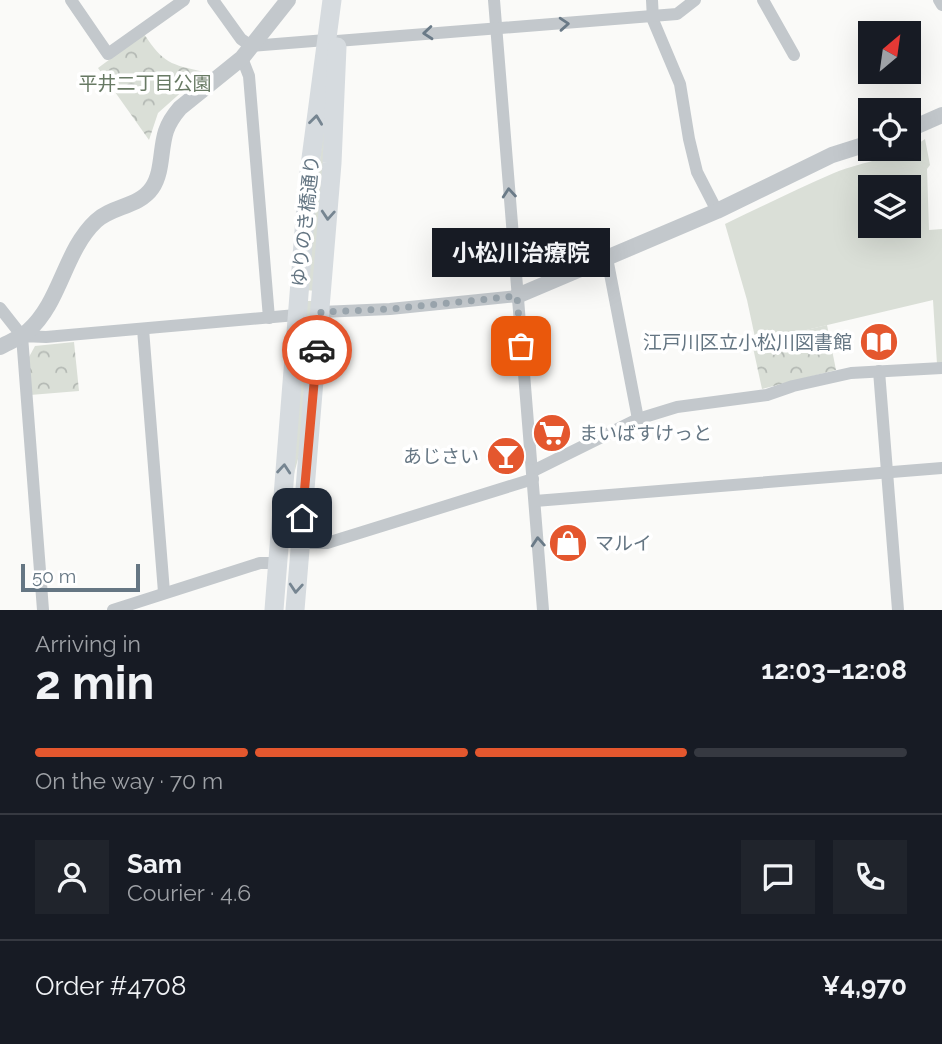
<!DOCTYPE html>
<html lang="en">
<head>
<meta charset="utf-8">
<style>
	:root { --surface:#171b24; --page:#20242c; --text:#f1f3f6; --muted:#9ea1a6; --line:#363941; --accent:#e4572e }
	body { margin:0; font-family:Raleway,"Noto Sans JP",sans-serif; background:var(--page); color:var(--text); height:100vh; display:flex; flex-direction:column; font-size:26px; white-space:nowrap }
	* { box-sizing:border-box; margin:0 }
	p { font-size:23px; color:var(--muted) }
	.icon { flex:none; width:38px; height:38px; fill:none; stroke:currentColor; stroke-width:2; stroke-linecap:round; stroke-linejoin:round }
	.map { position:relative; height:610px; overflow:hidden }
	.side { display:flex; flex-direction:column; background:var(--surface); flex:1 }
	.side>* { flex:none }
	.needle { width:46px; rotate:29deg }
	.fabs { position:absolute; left:858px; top:21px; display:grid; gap:14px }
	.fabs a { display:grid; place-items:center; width:63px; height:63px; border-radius:0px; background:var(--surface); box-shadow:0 7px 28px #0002; font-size:35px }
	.scale { position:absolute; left:21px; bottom:18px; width:119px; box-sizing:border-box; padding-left:7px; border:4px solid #657683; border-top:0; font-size:19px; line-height:24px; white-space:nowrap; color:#657683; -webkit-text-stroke:5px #fff; paint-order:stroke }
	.pin { position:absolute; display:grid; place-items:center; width:60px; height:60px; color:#fff; margin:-30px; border-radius:14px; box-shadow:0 4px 10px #0006 }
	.courier { position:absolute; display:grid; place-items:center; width:70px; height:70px; margin:-35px; border:5px solid #e4572e; border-radius:50%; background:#fff; color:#222; box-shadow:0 2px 9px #0007 }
	.bubble { position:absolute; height:49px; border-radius:0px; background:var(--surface); box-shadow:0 7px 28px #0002; font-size:23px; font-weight:700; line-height:49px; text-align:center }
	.head em { font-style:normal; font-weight:700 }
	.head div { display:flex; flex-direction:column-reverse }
	.head { display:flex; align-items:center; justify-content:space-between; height:119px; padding:0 35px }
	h1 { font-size:46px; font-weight:700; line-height:52px }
	.bar { display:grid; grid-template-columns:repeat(4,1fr); gap:10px 7px; align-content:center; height:84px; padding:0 35px }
	.bar i { height:9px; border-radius:5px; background:var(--line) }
	.bar .active { background:var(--accent) }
	.bar p { grid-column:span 4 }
	.line { display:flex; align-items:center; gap:18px; padding:0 35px; border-top:2px solid var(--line) }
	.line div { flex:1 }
	.round { display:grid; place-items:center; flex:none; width:74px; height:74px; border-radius:0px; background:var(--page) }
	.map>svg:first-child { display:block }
</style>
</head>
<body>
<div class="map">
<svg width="942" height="610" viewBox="0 0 942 610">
	<defs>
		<pattern id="forest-crowns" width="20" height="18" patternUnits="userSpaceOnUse" patternTransform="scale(1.75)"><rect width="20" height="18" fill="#dadfd7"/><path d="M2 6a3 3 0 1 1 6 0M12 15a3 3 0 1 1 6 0" fill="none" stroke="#b4b9b4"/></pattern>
	</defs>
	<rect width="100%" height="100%" fill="#fafaf8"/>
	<g fill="#dadfd7" fill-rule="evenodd">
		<polygon points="326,108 316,291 305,290"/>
		<path d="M925 139 930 165 927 169 929 230 942 229V363L937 364 933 300 756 342 747 300 725 224C761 207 797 189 834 173 864 161 898 158 925 139ZM870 187H908V226H870Z"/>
		<polygon points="304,301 315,301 302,444 294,474"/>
	</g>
	<g fill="url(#forest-crowns)">
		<path d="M144 34C164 64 170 64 204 72L158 113 149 140 98 68Z"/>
		<polygon points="827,325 836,370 762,389 752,343"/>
		<polygon points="74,342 79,391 30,395 29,357 35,346"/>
	</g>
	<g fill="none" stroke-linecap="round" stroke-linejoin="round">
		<g stroke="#c3c8cc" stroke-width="12">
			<polyline points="71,0 108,54 184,0"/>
			<polyline points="213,0 241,39 251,46 326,40"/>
			<polyline points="494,0 543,610"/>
			<polyline points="652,0 653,20 680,84 689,139 697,172 717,211"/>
			<polyline points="763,0 794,55"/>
			<polyline points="939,0 942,5"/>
			<polyline points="337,41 677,14 695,0"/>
			<polyline points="242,58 249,76 269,318"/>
			<polyline points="607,258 638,419"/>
			<polyline points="0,308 22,336"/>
			<polyline points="321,312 390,309 517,296"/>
			<polyline points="143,329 164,592"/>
			<polyline points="879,371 898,610"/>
			<polyline points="533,471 638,419 677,407 767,395 793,386 851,373 942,368"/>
			<polyline points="535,501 942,468"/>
			<polyline points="299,543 327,543 533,479"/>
			<polyline points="43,610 22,336 46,337 296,315"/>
			<polyline points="113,610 260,563 277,563"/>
		</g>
		<g stroke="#c3c8cc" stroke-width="16">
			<polyline points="908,130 942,115"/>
			<polyline points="517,296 717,211 832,155 870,143"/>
			<path d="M0 347C9 342 20 338 28 331 61 302 64 251 96 221 112 206 139 207 152 188 163 172 160 149 166 131 169 122 174 115 180 108L242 58 288 0"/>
		</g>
		<g stroke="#d6dbdf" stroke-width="19">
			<polyline points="274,610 308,181 332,0"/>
			<polyline points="295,610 332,163 337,47"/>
		</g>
	</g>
	<defs><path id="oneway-chevron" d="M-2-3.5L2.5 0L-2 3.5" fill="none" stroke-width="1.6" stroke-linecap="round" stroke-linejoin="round" transform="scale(1.75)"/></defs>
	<g stroke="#6a7a87">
		<use href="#oneway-chevron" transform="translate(564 24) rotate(-4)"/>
		<use href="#oneway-chevron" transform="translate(428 33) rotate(175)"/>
		<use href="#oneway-chevron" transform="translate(509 193) rotate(-95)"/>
		<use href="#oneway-chevron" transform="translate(538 542) rotate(-94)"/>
	</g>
	<g stroke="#768591">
		<use href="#oneway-chevron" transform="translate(316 120) rotate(-83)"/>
		<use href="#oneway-chevron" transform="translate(328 215) rotate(94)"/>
		<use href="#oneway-chevron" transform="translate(284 469) rotate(-85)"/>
		<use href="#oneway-chevron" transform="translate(296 588) rotate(94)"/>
	</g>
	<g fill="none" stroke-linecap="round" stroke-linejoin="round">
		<polyline stroke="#99a4ac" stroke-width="7" stroke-dasharray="0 12.6" points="317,350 321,312 390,309 517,296 521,346"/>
		<polyline stroke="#e4572e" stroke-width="9" points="302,518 317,350"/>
	</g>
	<defs>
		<g id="library-disc" transform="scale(2.0125)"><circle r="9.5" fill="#e4572e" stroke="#fff"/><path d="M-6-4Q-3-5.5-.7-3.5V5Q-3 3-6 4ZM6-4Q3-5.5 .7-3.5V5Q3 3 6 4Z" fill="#fff"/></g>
		<g id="supermarket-disc" transform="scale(2.0125)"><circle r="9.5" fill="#e4572e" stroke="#fff"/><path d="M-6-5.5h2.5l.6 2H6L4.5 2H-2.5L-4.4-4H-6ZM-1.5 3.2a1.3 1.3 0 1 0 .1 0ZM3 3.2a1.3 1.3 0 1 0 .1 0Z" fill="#fff"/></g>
		<g id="bar-disc" transform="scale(2.0125)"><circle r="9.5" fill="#e4572e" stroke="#fff"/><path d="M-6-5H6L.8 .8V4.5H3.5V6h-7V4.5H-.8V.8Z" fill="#fff"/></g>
		<g id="shop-disc" transform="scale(2.0125)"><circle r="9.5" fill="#e4572e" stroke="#fff"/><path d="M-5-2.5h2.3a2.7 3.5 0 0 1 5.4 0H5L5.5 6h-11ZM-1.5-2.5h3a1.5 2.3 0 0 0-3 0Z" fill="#fff"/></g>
	</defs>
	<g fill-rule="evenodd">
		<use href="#library-disc" x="879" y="342"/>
		<use href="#supermarket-disc" x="552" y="433"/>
		<use href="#bar-disc" x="506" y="456"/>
		<use href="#shop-disc" x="568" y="543"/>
	</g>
	<g text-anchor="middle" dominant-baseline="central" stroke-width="7" stroke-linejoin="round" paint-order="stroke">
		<g font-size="19" fill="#687a64" stroke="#fff">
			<text x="145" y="83">平井二丁目公園</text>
		</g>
		<g font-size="19" fill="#657683" stroke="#fff">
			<text transform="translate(305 221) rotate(-84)">ゆりのき橋通り</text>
		</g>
		<g font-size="19" fill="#657683" stroke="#fff" text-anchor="end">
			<text x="852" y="342">江戸川区立小松川図書館</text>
			<text x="579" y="433" text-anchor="start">まいばすけっと</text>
			<text x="479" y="456">あじさい</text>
			<text x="595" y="543" text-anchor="start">マルイ</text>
		</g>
	</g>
</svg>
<div class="fabs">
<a><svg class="needle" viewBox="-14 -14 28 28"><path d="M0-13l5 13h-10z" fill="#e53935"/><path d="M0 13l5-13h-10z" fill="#9ea1a6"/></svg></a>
<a><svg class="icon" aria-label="locate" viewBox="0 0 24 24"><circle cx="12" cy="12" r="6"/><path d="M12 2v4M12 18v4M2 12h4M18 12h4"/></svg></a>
<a><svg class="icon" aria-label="layers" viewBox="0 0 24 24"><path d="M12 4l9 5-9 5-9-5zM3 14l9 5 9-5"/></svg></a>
</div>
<div class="scale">50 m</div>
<div class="pin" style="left:521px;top:346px;background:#ea580c"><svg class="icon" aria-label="bag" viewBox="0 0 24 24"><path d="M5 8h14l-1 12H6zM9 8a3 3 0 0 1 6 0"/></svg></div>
<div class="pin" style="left:302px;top:518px;background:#1f2937"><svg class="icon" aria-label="home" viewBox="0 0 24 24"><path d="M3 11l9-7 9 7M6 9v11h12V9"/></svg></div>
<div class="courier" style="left:317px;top:350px"><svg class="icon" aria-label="car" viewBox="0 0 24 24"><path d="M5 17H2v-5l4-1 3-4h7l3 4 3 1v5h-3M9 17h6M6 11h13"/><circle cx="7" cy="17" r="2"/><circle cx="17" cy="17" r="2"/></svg></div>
<div class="bubble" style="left:432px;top:228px;width:178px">小松川治療院</div>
</div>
<section class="side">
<div class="head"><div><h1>2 min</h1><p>Arriving in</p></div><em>12:03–12:08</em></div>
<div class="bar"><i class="active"></i><i class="active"></i><i class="active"></i><i></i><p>On the way · 70 m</p></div>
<div class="line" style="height:126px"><a class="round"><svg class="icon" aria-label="person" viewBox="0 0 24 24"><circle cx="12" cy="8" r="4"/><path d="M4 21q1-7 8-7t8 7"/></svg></a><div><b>Sam</b><p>Courier · 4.6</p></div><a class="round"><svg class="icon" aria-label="chat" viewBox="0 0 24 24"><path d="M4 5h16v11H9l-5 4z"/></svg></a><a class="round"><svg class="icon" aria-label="phone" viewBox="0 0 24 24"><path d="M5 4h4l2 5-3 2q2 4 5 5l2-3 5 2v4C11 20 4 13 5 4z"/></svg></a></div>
<div class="line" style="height:91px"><div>Order #4708</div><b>¥4,970</b></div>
</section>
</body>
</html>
